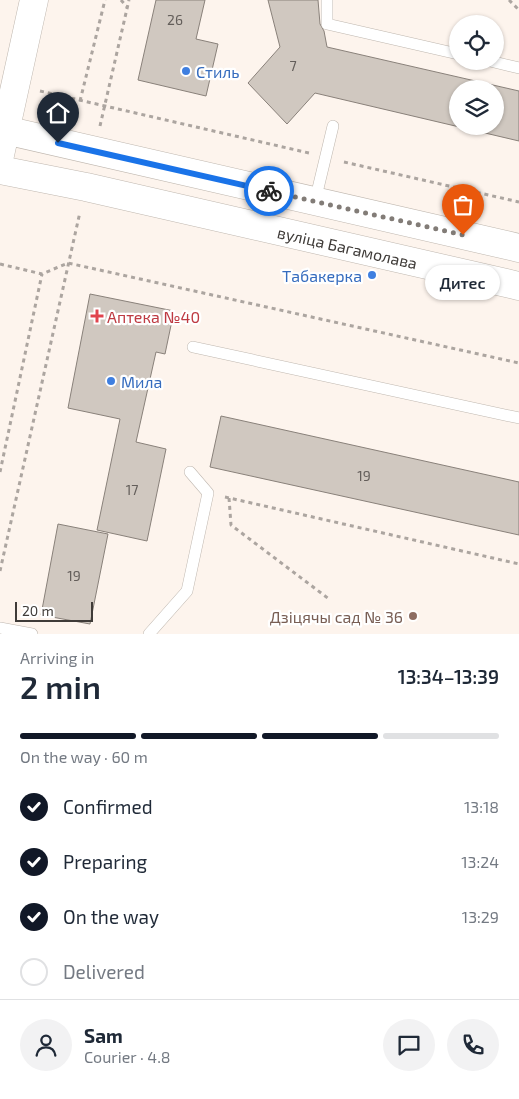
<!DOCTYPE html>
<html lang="en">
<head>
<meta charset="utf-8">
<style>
	:root { --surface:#fff; --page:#f2f2f3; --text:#1f2937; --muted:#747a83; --line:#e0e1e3; --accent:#111827 }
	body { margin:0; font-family:"Exo 2",sans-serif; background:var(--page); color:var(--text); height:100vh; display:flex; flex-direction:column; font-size:19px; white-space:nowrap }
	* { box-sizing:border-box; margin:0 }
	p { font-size:16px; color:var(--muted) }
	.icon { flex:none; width:28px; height:28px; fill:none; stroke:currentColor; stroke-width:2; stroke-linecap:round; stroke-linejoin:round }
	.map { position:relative; height:634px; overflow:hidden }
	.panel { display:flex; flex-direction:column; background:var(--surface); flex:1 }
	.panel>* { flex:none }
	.tools { position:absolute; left:449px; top:15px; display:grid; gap:10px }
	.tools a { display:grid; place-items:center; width:55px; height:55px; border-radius:50%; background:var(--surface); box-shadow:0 1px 4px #0004; font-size:25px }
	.scale { position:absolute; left:15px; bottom:12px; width:78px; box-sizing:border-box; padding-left:5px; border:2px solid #3f3b38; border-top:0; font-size:14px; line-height:18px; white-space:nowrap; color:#3f3b38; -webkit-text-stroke:4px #fff; paint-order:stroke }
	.pin { position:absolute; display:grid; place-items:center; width:42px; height:42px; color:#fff; margin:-51px -21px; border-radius:50% 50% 50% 0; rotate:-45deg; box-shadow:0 0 5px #0007 }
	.pin .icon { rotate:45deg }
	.courier { position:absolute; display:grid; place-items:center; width:50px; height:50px; margin:-25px; border:4px solid #1a73e8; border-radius:50%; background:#fff; color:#222; box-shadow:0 1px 6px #0007 }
	.bubble { position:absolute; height:35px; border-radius:18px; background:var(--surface); box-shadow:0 1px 4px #0004; font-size:16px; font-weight:600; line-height:35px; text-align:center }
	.head em { font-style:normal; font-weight:600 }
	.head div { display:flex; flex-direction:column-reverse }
	.head { display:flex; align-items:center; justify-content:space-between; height:85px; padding:0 20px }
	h1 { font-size:32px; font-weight:600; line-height:38px }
	.bar { display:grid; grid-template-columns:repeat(4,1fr); gap:8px 5px; align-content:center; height:60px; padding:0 20px }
	.bar i { height:6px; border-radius:4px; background:var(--line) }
	.bar .on { background:var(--accent) }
	.bar p { grid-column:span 4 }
	.line { display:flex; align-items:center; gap:12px; padding:0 20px; border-top:1px solid var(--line) }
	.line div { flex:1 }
	.round { display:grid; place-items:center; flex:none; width:52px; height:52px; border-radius:26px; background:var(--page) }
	ol { padding:0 20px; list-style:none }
	li { display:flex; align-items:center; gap:15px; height:55px }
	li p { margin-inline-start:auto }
	li .icon { padding:5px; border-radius:50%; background:var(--accent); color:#fff; stroke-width:4 }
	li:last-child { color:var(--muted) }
	li i { width:28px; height:28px; border:2px solid var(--line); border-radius:50% }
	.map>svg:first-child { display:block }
</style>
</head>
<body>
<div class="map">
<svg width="519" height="634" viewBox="0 0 519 634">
	<rect width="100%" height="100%" fill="#fdf4ed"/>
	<g fill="#d0c8c0" stroke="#89817a" fill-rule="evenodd">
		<polygon points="156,0 205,0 196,39 218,44 206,96 138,80"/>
		<path d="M268 0H318L320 24 324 31 327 47 519 91V141L315 93 287 124 248 83 280 47ZM458 89H495V126H458Z"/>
		<polygon points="90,294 174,311 165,354 156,352 136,442 166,449 147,541 97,530 120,419 68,408"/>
		<polygon points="221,416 519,482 519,535 210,467"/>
		<polygon points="58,524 108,534 90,624 41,615"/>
	</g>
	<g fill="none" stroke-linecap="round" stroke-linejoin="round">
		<g stroke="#bfb7af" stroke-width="12">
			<g id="lane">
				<polyline points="327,0 327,24 458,54"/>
				<polyline points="490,61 519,68"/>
				<polyline points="315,201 333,126"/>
				<polyline points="193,347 519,418"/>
				<polyline points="0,628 32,634"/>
				<polyline points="149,634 187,591 208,493 190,472"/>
			</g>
		</g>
		<g stroke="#bfb7af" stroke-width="29">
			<g id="secondary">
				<polyline points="0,129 519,248"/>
				<polyline points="0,155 34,0"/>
				<path id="s1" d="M0 170 86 187 519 286"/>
			</g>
		</g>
		<g stroke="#aca5a0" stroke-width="3" stroke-dasharray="4 4" stroke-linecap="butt">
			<polyline points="121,0 127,7"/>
			<polyline points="509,0 519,10"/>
			<polyline points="40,91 309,153"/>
			<polyline points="80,101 105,0"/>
			<polyline points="100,126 129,0"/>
			<polyline points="344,162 519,202"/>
			<polyline points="0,264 42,274 68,263 519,363"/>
			<polyline points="0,472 42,274"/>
			<polyline points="225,497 519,564"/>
			<polyline points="229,498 231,525 329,599"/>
			<polyline points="0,571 80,212"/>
		</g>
		<use href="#lane" stroke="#fff" stroke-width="11"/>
		<use href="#secondary" stroke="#fff" stroke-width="28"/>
	</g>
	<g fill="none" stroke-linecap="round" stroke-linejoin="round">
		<polyline stroke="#827c77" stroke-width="5" stroke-dasharray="0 9" points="269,191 463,235"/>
		<polyline stroke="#1a73e8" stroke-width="6" points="58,143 269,191"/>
	</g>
	<g fill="#3f7fe0" stroke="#fff" stroke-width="2">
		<circle cx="186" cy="71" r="5"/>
		<circle cx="372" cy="275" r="5"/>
		<circle cx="111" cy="381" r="5"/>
	</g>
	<path fill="#e0444e" stroke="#fff" stroke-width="2" d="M94.5 308.5h5v5h5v5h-5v5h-5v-5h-5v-5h5z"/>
	<circle fill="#8d6e63" stroke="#fff" stroke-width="2" cx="413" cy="616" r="5"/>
	<g text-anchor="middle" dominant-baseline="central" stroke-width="4.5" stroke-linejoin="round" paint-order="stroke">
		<g font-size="14" fill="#635e5a">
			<text x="175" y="19">26</text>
			<text x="293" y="65">7</text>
			<text x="364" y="475">19</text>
			<text x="132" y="489">17</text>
			<text x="74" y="575">19</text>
		</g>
		<g font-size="16" fill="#366cbe" stroke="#fff" text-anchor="start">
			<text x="196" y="71">Стиль</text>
			<text x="362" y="275" text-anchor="end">Табакерка</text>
			<text x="121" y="381">Мила</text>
		</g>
		<g font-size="16" fill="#3f3b38" stroke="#fff">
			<text stroke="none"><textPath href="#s1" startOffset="356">вуліца Багамолава</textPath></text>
		</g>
		<g font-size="16" fill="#be3a42" stroke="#fff" text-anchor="start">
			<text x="107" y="316">Аптека №40</text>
		</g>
		<g font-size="16" fill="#785e54" stroke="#fff" text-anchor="end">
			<text x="403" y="616">Дзіцячы сад № 36</text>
		</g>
	</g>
</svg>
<div class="tools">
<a><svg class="icon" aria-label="locate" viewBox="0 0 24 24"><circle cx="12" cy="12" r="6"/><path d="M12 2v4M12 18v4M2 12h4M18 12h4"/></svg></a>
<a><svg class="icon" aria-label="layers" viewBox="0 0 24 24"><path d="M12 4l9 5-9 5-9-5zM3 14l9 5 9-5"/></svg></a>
</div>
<div class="scale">20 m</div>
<div class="pin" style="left:463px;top:235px;background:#ea580c"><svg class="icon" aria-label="bag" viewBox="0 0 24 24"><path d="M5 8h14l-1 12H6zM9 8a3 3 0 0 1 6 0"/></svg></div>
<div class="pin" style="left:58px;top:143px;background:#1f2937"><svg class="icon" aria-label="home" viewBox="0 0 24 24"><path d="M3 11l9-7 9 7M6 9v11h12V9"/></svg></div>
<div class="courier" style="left:269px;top:191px"><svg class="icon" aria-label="bike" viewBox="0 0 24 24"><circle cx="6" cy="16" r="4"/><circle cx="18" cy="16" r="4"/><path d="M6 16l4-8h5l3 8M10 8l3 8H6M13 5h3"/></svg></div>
<div class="bubble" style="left:425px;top:265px;width:75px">Дитес</div>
</div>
<section class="panel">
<div class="head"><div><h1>2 min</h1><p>Arriving in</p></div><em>13:34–13:39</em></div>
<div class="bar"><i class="on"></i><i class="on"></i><i class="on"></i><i></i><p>On the way · 60 m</p></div>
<ol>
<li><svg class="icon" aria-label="check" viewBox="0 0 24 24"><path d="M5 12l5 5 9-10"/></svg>Confirmed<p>13:18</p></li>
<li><svg class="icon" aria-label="check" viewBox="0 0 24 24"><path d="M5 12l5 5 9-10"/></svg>Preparing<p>13:24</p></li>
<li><svg class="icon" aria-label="check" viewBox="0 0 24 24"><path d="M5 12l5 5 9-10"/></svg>On the way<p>13:29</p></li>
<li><i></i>Delivered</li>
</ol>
<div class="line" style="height:90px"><a class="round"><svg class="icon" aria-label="person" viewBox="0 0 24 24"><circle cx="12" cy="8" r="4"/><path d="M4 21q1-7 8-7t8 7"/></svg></a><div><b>Sam</b><p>Courier · 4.8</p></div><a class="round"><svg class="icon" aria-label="chat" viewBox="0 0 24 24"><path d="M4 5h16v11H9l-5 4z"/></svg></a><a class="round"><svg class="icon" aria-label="phone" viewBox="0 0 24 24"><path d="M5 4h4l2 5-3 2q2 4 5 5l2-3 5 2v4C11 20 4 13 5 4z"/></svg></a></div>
</section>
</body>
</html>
